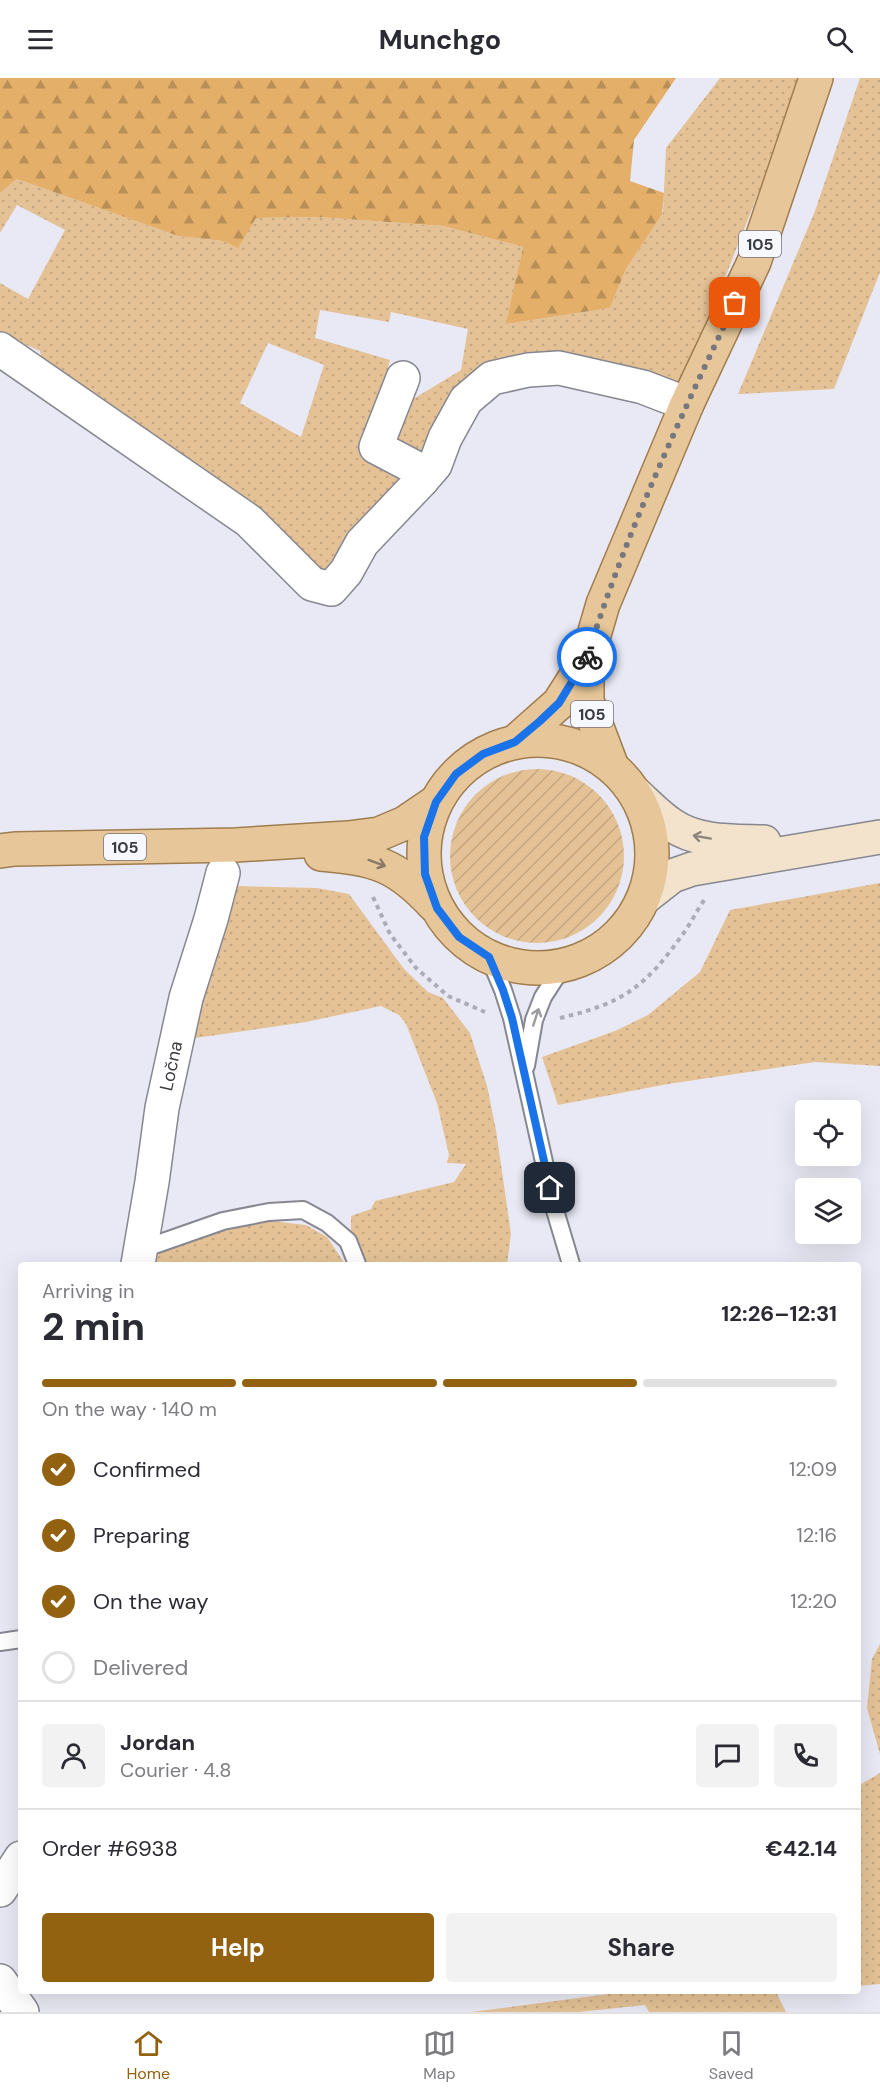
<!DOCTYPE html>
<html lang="en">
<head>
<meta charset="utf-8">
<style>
	:root { --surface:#fff; --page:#f2f2f3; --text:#2b2b33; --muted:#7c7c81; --line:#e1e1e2; --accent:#936211 }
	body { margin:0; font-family:"DM Sans",sans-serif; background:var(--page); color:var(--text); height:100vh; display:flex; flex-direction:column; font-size:22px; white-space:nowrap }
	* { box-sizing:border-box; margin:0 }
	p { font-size:20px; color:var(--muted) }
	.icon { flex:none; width:33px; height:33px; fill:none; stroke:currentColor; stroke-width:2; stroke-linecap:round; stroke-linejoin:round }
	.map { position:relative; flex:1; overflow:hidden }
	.drawer { position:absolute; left:18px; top:1184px; width:843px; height:732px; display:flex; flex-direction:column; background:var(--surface); border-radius:6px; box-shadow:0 6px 24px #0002 }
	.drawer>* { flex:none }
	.buttons { position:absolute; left:795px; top:1022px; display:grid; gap:12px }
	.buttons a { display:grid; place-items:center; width:66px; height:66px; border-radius:6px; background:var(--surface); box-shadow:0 6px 24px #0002; font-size:30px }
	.pin { position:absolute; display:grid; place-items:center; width:51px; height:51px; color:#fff; margin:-26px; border-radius:12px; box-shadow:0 3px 9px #0006 }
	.courier { position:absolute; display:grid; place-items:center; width:60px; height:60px; margin:-30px; border:4px solid #1a73e8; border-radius:50%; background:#fff; color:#222; box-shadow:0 2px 8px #0007 }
	.headline em { font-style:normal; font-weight:700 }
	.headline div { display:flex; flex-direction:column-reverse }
	.headline { display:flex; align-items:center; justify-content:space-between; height:102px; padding:0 24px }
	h1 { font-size:39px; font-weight:700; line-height:45px }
	.bar { display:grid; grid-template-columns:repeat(4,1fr); gap:9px 6px; align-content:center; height:72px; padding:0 24px }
	.bar i { height:8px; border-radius:4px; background:var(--line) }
	.bar .current { background:var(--accent) }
	.bar p { grid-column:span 4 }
	.line { display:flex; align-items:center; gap:15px; padding:0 24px; border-top:2px solid var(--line) }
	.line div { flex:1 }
	.round { display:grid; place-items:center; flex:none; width:63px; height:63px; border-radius:6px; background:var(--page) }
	ol { padding:0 24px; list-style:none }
	li { display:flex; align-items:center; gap:18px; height:66px }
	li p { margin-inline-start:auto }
	li .icon { padding:6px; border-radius:50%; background:var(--accent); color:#fff; stroke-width:4 }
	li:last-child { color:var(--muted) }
	li i { width:33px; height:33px; border:3px solid var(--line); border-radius:50% }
	.button { display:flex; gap:12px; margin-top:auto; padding:12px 24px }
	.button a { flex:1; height:69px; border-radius:6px; background:var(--accent); color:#fff; font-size:24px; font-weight:700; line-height:69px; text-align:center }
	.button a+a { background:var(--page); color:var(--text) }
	header { display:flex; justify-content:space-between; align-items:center; height:78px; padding:0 24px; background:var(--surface); font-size:27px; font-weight:700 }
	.menu { display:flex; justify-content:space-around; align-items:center; height:84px; border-top:2px solid var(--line); background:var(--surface); font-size:16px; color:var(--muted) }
	.menu a { display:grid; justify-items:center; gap:3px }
	.menu .current { color:var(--accent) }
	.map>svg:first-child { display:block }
</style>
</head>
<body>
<header><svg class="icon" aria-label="menu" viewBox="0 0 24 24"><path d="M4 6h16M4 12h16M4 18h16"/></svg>Munchgo<svg class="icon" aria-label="search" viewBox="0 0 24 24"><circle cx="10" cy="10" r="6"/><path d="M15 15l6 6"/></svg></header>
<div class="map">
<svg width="880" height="1934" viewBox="0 0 880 1934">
	<defs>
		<pattern id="grass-dots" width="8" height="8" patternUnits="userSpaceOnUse" patternTransform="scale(1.5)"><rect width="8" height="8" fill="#e4c296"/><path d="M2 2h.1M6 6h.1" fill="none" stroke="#c4a782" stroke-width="1.8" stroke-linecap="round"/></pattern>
		<pattern id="forest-firs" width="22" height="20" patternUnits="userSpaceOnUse" patternTransform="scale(1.5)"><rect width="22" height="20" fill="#e3af69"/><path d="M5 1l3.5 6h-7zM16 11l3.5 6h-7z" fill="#b98f58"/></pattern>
		<pattern id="garden-furrows" width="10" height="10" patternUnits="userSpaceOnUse" patternTransform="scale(1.5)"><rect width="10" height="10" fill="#e4c296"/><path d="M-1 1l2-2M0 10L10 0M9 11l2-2" fill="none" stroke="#c4a782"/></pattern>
	</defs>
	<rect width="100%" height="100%" fill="#e9e9f5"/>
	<g fill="url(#grass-dots)" fill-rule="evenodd">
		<path d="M720 0H802L776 70 682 309 529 282 421 381 392 367 410 323 461 292 468 251 391 234 389 244 320 232 315 260 390 282 372 354 405 396 328 494 318 495 43 288 40 273 0 255V205L28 221 65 152 17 127 0 155V115L17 101 178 158 223 163 237 169 256 140 318 139 443 148 523 169 507 246 610 230 626 191 663 134 666 70ZM268 265 324 287 301 359 240 325Z"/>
		<polygon points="860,0 880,0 880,194 834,311 738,316 815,133"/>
		<polygon points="880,805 880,988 815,984 668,1006 558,1027 542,979 615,953 648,937 700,894 730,832"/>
		<polygon points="237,808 317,810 349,816 404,891 428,914 443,920 470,955 487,1008 496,1052 511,1156 507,1186 367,1186 362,1174 351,1160 351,1138 371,1131 375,1123 454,1104 466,1086 447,1085 449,1077 437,1025 406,946 399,937 381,928 306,944 182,962 194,914"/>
		<polygon points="271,1143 306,1147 327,1159 345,1186 152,1186 164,1170 201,1155"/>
		<polygon points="880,1566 880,1676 867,1630 872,1581"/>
		<polygon points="880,1695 880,1906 858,1908 858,1708"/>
		<polygon points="631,1913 789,1913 776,1914 786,1934 649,1934 645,1927 579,1934 471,1934"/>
	</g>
	<polygon fill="url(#forest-firs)" points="0,0 676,0 634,62 630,103 664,115 662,136 626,191 610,230 506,246 523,169 443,148 318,139 256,140 238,170 223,163 178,158 17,101 0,115"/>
	<circle fill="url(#garden-furrows)" cx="537" cy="778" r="87"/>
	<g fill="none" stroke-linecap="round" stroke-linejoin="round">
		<g stroke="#878791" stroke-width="20">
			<g id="service">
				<polyline points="489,879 503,912 512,940 554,1129 571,1186"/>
				<polyline points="526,988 534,942 543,919 563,888"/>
				<polyline points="140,1172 223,1143 269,1134 303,1132 327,1145 348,1163 357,1186"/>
				<polyline points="0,1564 21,1561"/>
			</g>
		</g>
		<g stroke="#878791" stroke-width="36">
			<g id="minor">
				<polyline points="0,271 249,443 312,506 331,511 346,494 362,465 422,402"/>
				<polyline points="403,300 376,369 414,389 422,402 435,387 445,360 466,322 492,300 528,292 559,290 643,309 687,326"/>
				<path id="s1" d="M138 1186 152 1104 162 1030 186 920 211 841 223 795"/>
				<polyline points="0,1812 21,1780"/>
				<polyline points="0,1903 22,1934"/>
			</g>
		</g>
		<g stroke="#878791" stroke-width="36">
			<g id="secondary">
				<path d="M636 716C647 726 659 739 672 747 698 765 733 763 764 764"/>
				<polyline points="644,820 672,798 692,791 880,759"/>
			</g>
		</g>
		<g stroke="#a07d4e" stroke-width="36">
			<g id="primary">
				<polyline points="587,581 587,623 612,689"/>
				<circle cx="538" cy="776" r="114"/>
				<polyline points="515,664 559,625 587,581 603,526 687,326 754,184 816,0"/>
				<polyline points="0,773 15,771 236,767 348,760 379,756 405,745 436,724"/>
				<path d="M321 776C375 781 396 786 434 827"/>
			</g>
		</g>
		<g stroke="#acacb6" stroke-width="4" stroke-dasharray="4.5 4.5" stroke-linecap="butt">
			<polyline points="373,819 390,856 416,890 448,918 485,934"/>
			<path d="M560 940C624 925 645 909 683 856 691 845 697 832 705 821"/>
		</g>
		<use href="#service" stroke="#fff" stroke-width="16"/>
		<use href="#minor" stroke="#fff" stroke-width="33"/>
		<use href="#secondary" stroke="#f3e3cc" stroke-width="33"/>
		<use href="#primary" stroke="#e7c79a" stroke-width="33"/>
	</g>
	<defs><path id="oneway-shaft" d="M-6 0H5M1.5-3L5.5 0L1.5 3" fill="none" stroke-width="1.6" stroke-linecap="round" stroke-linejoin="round" transform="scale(1.5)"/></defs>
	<use stroke="#8d867e" href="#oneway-shaft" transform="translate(702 759) rotate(-170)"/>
	<use stroke="#887968" href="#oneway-shaft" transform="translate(377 785) rotate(20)"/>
	<use stroke="#9c9c9f" href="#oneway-shaft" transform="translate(536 939) rotate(-72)"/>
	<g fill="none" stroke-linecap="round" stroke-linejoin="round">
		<path stroke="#77777f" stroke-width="6" stroke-dasharray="0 10.8" d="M587 579C625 457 680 340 735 225"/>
		<polyline stroke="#1a73e8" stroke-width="8" points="550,1110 512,940 503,912 489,879 459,859 437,830 425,796 424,759 436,724 456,696 483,676 515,664 540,643 559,625 587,579"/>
	</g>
	<g text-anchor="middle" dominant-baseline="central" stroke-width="4.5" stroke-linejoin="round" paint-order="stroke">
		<g fill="#f7f7fe" stroke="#737378" stroke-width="1.5">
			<rect x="739" y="153" width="42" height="26" rx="4.5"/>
			<rect x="571" y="623" width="42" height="26" rx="4.5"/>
			<rect x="104" y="756" width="42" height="26" rx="4.5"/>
		</g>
		<g font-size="16" font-weight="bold" fill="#3a3a3f">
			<text x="760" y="166">105</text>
			<text x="592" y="636">105</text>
			<text x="125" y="769">105</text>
		</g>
		<g font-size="18" fill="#3a3a3f" stroke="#f7f7fe">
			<text stroke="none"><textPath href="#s1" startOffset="201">Ločna</textPath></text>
		</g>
	</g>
</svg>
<div class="buttons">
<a><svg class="icon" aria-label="locate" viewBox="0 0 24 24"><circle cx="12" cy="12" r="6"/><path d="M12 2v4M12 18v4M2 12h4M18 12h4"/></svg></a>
<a><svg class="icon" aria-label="layers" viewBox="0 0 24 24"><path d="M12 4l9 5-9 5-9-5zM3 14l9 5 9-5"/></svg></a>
</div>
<div class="pin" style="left:735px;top:225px;background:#ea580c"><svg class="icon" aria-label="bag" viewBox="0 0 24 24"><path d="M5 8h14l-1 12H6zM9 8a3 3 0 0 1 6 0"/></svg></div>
<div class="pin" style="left:550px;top:1110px;background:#1f2937"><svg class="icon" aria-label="home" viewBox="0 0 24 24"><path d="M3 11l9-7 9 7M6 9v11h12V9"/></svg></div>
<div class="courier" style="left:587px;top:579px"><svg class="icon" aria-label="bike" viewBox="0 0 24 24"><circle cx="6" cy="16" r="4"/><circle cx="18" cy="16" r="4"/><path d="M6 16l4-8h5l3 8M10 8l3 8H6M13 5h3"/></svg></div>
<section class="drawer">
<div class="headline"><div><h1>2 min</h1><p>Arriving in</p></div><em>12:26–12:31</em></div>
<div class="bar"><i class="current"></i><i class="current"></i><i class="current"></i><i></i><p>On the way · 140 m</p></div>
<ol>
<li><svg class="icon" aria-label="check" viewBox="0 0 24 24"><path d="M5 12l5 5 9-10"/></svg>Confirmed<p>12:09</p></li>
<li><svg class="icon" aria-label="check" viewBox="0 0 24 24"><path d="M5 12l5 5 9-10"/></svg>Preparing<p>12:16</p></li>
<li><svg class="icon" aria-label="check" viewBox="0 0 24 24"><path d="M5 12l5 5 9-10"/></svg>On the way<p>12:20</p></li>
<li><i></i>Delivered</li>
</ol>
<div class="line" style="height:108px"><a class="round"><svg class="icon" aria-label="person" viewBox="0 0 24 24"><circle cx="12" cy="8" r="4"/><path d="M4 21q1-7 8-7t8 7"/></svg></a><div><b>Jordan</b><p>Courier · 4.8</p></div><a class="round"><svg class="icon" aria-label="chat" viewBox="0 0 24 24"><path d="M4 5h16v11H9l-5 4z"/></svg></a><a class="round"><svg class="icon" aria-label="phone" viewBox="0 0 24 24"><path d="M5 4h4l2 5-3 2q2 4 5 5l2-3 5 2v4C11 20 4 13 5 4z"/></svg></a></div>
<div class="line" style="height:78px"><div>Order #6938</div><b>€42.14</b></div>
<div class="button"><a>Help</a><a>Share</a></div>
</section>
</div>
<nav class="menu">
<a class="current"><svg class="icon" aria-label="home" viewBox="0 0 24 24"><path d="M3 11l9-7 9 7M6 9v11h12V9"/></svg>Home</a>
<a><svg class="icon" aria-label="map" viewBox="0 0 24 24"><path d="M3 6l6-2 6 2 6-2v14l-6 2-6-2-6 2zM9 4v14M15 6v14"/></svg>Map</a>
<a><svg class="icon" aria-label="saved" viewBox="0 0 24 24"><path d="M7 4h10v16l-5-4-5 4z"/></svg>Saved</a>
</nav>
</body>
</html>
